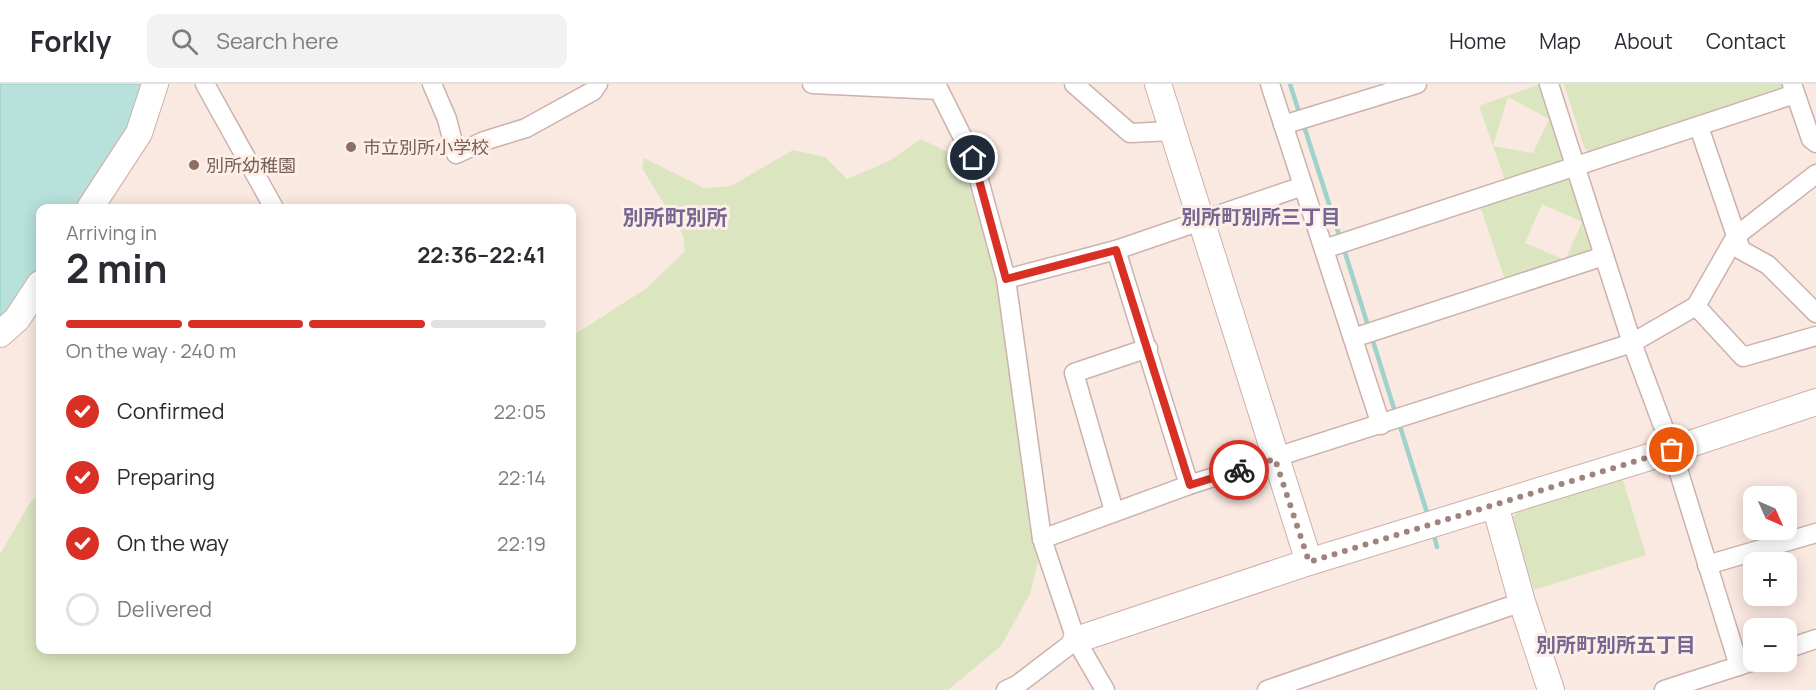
<!DOCTYPE html>
<html lang="en">
<head>
<meta charset="utf-8">
<style>
	:root { --surface:#fff; --page:#f2f2f3; --text:#2b2b33; --muted:#7c7c81; --line:#e1e1e2; --accent:#d93025 }
	body { margin:0; font-family:Manrope,"Noto Sans JP",sans-serif; background:var(--page); color:var(--text); height:100vh; display:flex; flex-direction:column; font-size:22px; white-space:nowrap }
	* { box-sizing:border-box; margin:0 }
	p { font-size:20px; color:var(--muted) }
	.icon { flex:none; width:33px; height:33px; fill:none; stroke:currentColor; stroke-width:2; stroke-linecap:round; stroke-linejoin:round }
	.map { position:relative; flex:1; overflow:hidden }
	.side { position:absolute; left:36px; top:120px; width:540px; height:450px; display:flex; flex-direction:column; background:var(--surface); border-radius:12px; box-shadow:0 3px 15px #0003 }
	.side>* { flex:none }
	.needle { width:39px; rotate:135deg }
	.buttons { position:absolute; left:1743px; top:402px; display:grid; gap:12px }
	.buttons a { display:grid; place-items:center; width:54px; height:54px; border-radius:12px; background:var(--surface); box-shadow:0 3px 15px #0003; font-size:30px }
	.pin { position:absolute; display:grid; place-items:center; width:51px; height:51px; color:#fff; margin:-26px; border:3px solid #fff; border-radius:50%; box-shadow:0 2px 6px #0007 }
	.courier { position:absolute; display:grid; place-items:center; width:60px; height:60px; margin:-30px; border:4px solid #d93025; border-radius:50%; background:#fff; color:#222; box-shadow:0 2px 8px #0007 }
	.head em { font-style:normal; font-weight:700 }
	.head div { display:flex; flex-direction:column-reverse }
	.head { display:flex; align-items:center; justify-content:space-between; height:102px; padding:0 30px }
	h1 { font-size:39px; font-weight:700; line-height:45px }
	.bar { display:grid; grid-template-columns:repeat(4,1fr); gap:9px 6px; align-content:center; height:72px; padding:0 30px }
	.bar i { height:8px; border-radius:4px; background:var(--line) }
	.bar .current { background:var(--accent) }
	.bar p { grid-column:span 4 }
	ol { padding:0 30px; list-style:none }
	li { display:flex; align-items:center; gap:18px; height:66px }
	li p { margin-inline-start:auto }
	li .icon { padding:6px; border-radius:50%; background:var(--accent); color:#fff; stroke-width:4 }
	li:last-child { color:var(--muted) }
	li i { width:33px; height:33px; border:3px solid var(--line); border-radius:50% }
	header { display:flex; align-items:center; gap:36px; box-sizing:border-box; height:84px; padding:0 30px; background:var(--surface); border-bottom:2px solid var(--line) }
	header strong { font-size:28px }
	nav { display:flex; gap:33px; margin-inline-start:auto; font-size:21px }
	.search { width:420px; height:54px; background:var(--page); display:flex; align-items:center; gap:15px; box-sizing:border-box; padding:0 21px; border-radius:12px; color:var(--muted); font-size:22px }
	.map>svg:first-child { display:block }
</style>
</head>
<body>
<header>
<strong>Forkly</strong>
<div class="search"><svg class="icon" aria-label="search" viewBox="0 0 24 24"><circle cx="10" cy="10" r="6"/><path d="M15 15l6 6"/></svg>Search here</div>
<nav><a>Home</a><a>Map</a><a>About</a><a>Contact</a></nav>
</header>
<div class="map">
<svg width="1816" height="606" viewBox="0 0 1816 606">
	<rect width="100%" height="100%" fill="#fae9e1"/>
	<g fill="#dbe6c1" fill-rule="evenodd">
		<path d="M1540 0 1566 72 1560 81 1506 99 1479 22ZM1508 13 1549 35 1533 69 1493 62Z"/>
		<polygon points="1564,0 1786,0 1781,12 1591,72 1584,63"/>
		<polygon points="921,55 960,74 982,145 1026,313 1046,445 1030,510 1001,562 948,606 0,606 0,470 31,417 40,411 40,566 572,566 572,252 647,204 685,167 683,151 642,84 644,74 704,104 731,102 793,66 825,73 847,95 889,77"/>
		<path d="M1565 94 1573 99 1592 160 1588 170 1506 199 1480 122ZM1542 120 1582 138 1565 176 1525 159Z"/>
		<polygon points="1622,393 1646,471 1534,506 1511,436 1517,428"/>
	</g>
	<polygon fill="#b8e1db" stroke="#9fd2cb" stroke-width="1.5" points="0,0 146,0 139,25 80,124 40,124 40,184 24,209 0,235"/>
	<g fill="none" stroke-linecap="round" stroke-linejoin="round">
		<g stroke="#9fd2cb" stroke-width="4.5">
			<polyline points="1290,0 1300,31"/>
			<polyline points="1303,39 1340,154"/>
			<polyline points="1343,162 1369,245"/>
			<polyline points="1372,254 1396,331"/>
			<polyline points="1399,339 1428,432"/>
			<polyline points="1433,448 1437,463"/>
		</g>
		<g stroke="#ccb1ac" stroke-width="21">
			<g id="street">
				<polyline points="205,0 274,124"/>
				<polyline points="432,0 447,35 456,70 484,57 526,44 593,7 598,0"/>
				<polyline points="812,0 939,6 973,74 1006,195 1042,455 1076,556 1105,606"/>
				<polyline points="1074,0 1130,49 1172,47"/>
				<polyline points="1270,0 1381,341"/>
				<polyline points="1549,0 1632,259 1672,366 1739,582"/>
				<polyline points="1792,0 1811,55 1816,59"/>
				<polyline points="1283,41 1417,0"/>
				<polyline points="1699,43 1741,166 1768,181 1816,229"/>
				<polyline points="1324,165 1795,10"/>
				<polyline points="1116,166 1189,401"/>
				<polyline points="1006,195 1116,166 1303,102"/>
				<polyline points="1696,222 1743,273 1816,252"/>
				<polyline points="1353,254 1604,172"/>
				<polyline points="1114,427 1074,289 1148,264"/>
				<polyline points="1042,455 1189,401 1632,259 1696,222 1736,152 1816,90"/>
				<polyline points="1707,481 1816,449"/>
				<polyline points="1786,565 1816,555"/>
				<polyline points="1006,606 1017,601 1076,556"/>
				<polyline points="1267,606 1522,518"/>
				<polyline points="1664,606 1754,577"/>
			</g>
		</g>
		<g stroke="#cfafaa" stroke-width="28">
			<g id="secondary">
				<polyline points="1158,0 1309,478"/>
				<polyline points="90,124 139,49 155,0"/>
				<polyline points="0,250 17,235 40,200"/>
				<polyline points="1495,421 1522,518 1551,606"/>
				<polyline points="1076,556 1309,478 1672,366 1816,318"/>
			</g>
		</g>
		<use href="#street" stroke="#fff" stroke-width="18"/>
		<use href="#secondary" stroke="#fff" stroke-width="26"/>
	</g>
	<g fill="none" stroke-linecap="round" stroke-linejoin="round">
		<polyline stroke="#a0837f" stroke-width="6" stroke-dasharray="0 10.8" points="1239,386 1275,375 1309,478 1672,366"/>
		<polyline stroke="#d93025" stroke-width="8" points="973,74 1006,195 1116,166 1190,401 1239,386"/>
	</g>
	<g fill="#8d6e63" stroke="#fdeee7" stroke-width="2">
		<circle cx="351" cy="63" r="6"/>
		<circle cx="194" cy="81" r="6"/>
	</g>
	<g text-anchor="middle" dominant-baseline="central" stroke-width="6" stroke-linejoin="round" paint-order="stroke">
		<g font-size="18" fill="#785e54" stroke="#fdeee7" text-anchor="start">
			<text x="363" y="63">市立別所小学校</text>
			<text x="206" y="81">別所幼稚園</text>
		</g>
		<g font-size="20" font-weight="bold" fill="#766692" stroke="#fdeee7">
			<text x="1261" y="132">別所町別所三丁目</text>
			<text x="1616" y="560">別所町別所五丁目</text>
		</g>
		<g font-size="21" font-weight="bold" fill="#766692" stroke="#fdeee7">
			<text x="675" y="133">別所町別所</text>
		</g>
	</g>
</svg>
<div class="buttons">
<a><svg class="needle" viewBox="-14 -14 28 28"><path d="M0-13l5 13h-10z" fill="#e53935"/><path d="M0 13l5-13h-10z" fill="#7c7c81"/></svg></a>
<a>+</a>
<a>−</a>
</div>
<div class="pin" style="left:1672px;top:366px;background:#ea580c"><svg class="icon" aria-label="bag" viewBox="0 0 24 24"><path d="M5 8h14l-1 12H6zM9 8a3 3 0 0 1 6 0"/></svg></div>
<div class="pin" style="left:973px;top:74px;background:#1f2937"><svg class="icon" aria-label="home" viewBox="0 0 24 24"><path d="M3 11l9-7 9 7M6 9v11h12V9"/></svg></div>
<div class="courier" style="left:1239px;top:386px"><svg class="icon" aria-label="bike" viewBox="0 0 24 24"><circle cx="6" cy="16" r="4"/><circle cx="18" cy="16" r="4"/><path d="M6 16l4-8h5l3 8M10 8l3 8H6M13 5h3"/></svg></div>
<section class="side">
<div class="head"><div><h1>2 min</h1><p>Arriving in</p></div><em>22:36–22:41</em></div>
<div class="bar"><i class="current"></i><i class="current"></i><i class="current"></i><i></i><p>On the way · 240 m</p></div>
<ol>
<li><svg class="icon" aria-label="check" viewBox="0 0 24 24"><path d="M5 12l5 5 9-10"/></svg>Confirmed<p>22:05</p></li>
<li><svg class="icon" aria-label="check" viewBox="0 0 24 24"><path d="M5 12l5 5 9-10"/></svg>Preparing<p>22:14</p></li>
<li><svg class="icon" aria-label="check" viewBox="0 0 24 24"><path d="M5 12l5 5 9-10"/></svg>On the way<p>22:19</p></li>
<li><i></i>Delivered</li>
</ol>
</section>
</div>
</body>
</html>
